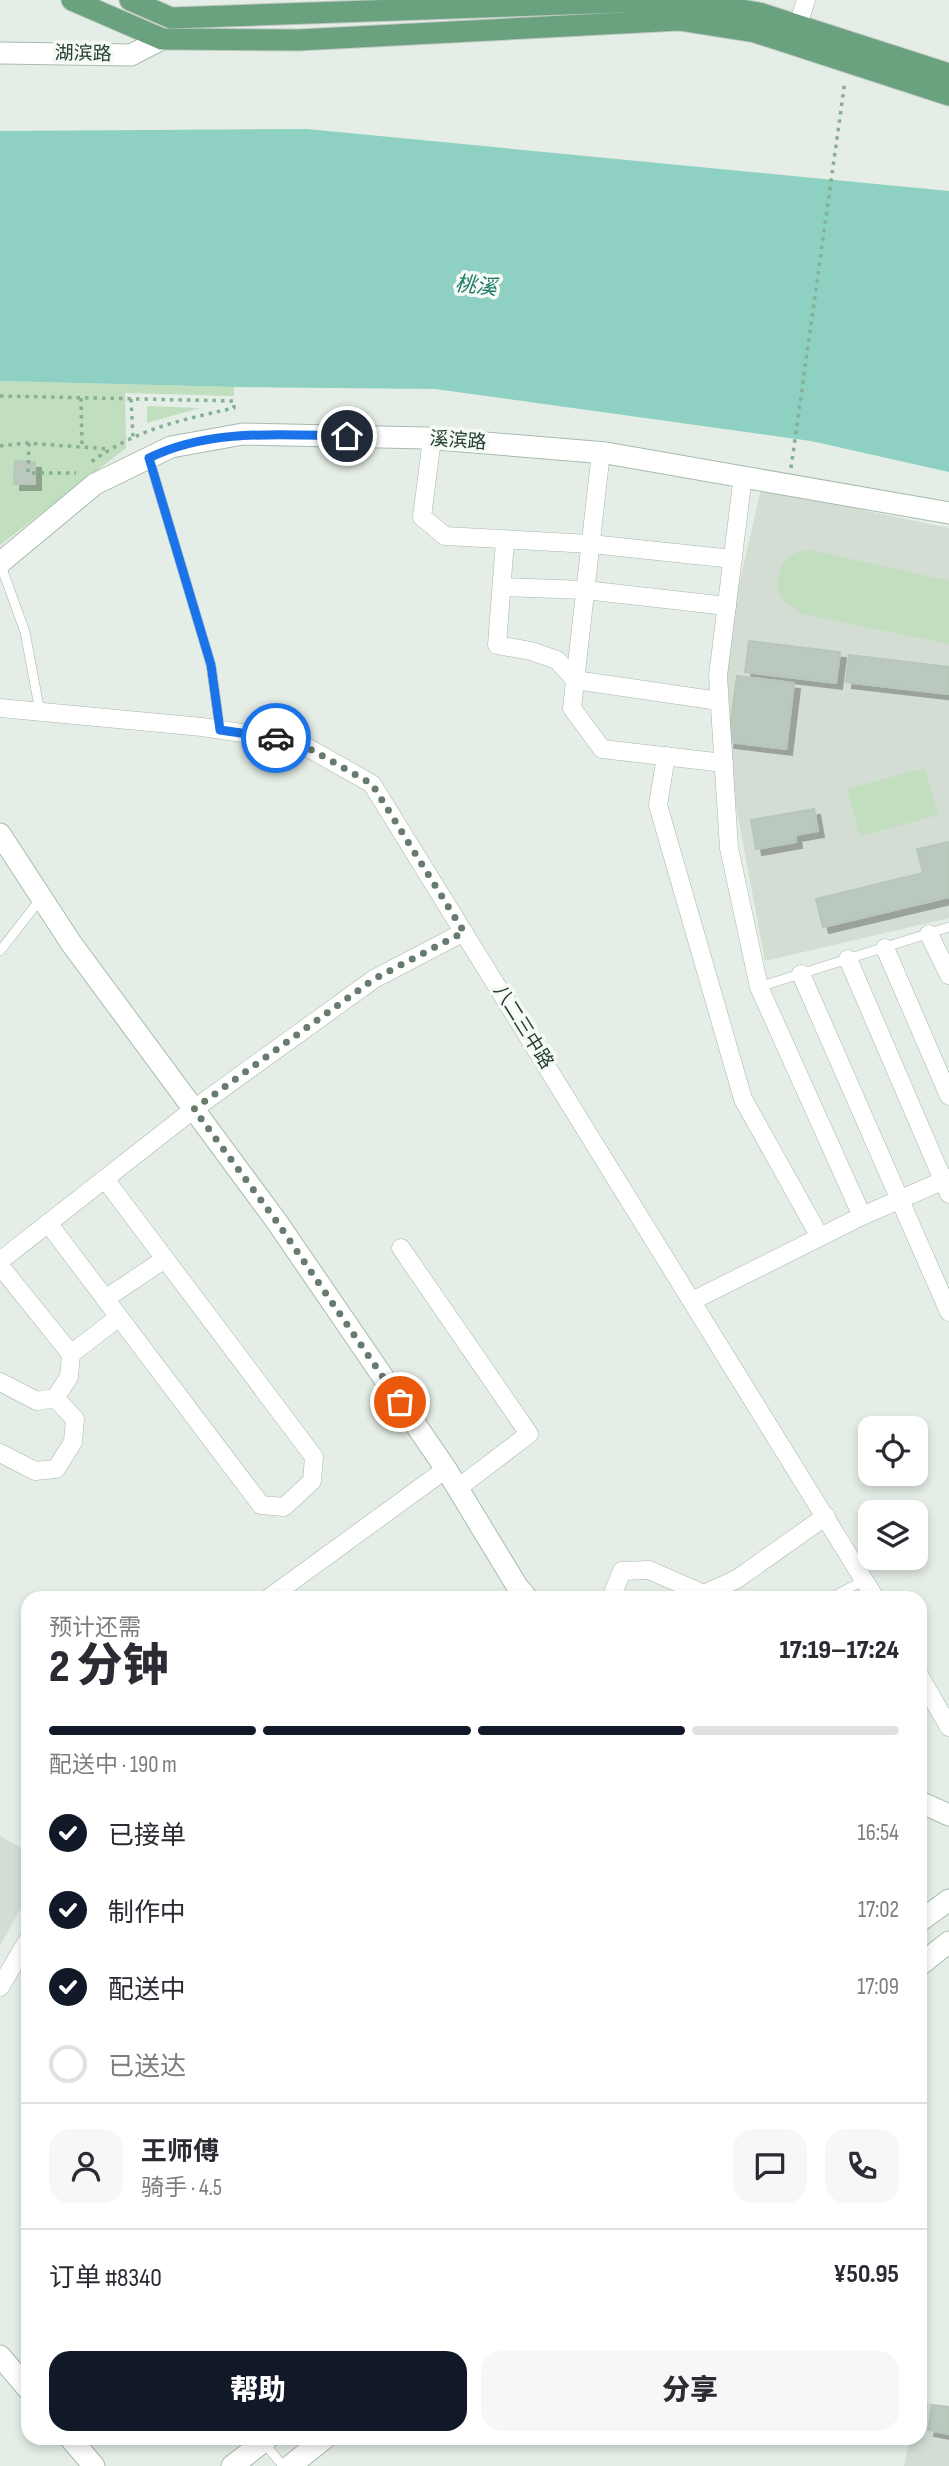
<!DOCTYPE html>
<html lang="zh">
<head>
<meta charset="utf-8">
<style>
	:root { --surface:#fff; --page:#f7f7f7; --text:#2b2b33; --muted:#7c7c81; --line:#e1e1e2; --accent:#111827 }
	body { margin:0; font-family:"Sofia Sans Condensed","Noto Sans SC",sans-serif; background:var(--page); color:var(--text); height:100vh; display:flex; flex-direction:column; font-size:26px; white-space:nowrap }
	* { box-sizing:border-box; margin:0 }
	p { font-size:23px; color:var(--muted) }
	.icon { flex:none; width:38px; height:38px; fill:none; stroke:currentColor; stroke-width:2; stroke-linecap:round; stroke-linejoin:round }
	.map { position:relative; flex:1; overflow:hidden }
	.panel { position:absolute; left:21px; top:1591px; width:906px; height:854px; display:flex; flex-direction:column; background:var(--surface); border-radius:21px; box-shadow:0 4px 10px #0003 }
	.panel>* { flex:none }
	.fabs { position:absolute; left:858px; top:1416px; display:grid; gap:14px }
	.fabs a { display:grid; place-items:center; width:70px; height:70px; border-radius:14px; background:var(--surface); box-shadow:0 4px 10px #0003; font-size:35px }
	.pin { position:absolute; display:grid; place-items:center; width:60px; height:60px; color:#fff; margin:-30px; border:4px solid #fff; border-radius:50%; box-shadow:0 2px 7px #0007 }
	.courier { position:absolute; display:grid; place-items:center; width:70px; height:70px; margin:-35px; border:5px solid #1a73e8; border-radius:50%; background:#fff; color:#222; box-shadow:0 2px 9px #0007 }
	.head em { font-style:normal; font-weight:800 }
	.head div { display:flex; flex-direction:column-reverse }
	.head { display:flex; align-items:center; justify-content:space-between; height:119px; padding:0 28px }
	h1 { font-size:46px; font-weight:800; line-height:52px }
	.bar { display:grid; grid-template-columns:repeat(4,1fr); gap:10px 7px; align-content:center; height:84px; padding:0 28px }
	.bar i { height:9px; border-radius:5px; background:var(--line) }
	.bar .selected { background:var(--accent) }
	.bar p { grid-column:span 4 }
	.line { display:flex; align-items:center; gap:18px; padding:0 28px; border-top:2px solid var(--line) }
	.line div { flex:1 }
	.round { display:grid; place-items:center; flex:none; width:74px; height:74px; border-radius:21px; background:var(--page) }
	ol { padding:0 28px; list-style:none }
	li { display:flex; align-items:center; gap:21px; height:77px }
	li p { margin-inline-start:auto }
	li .icon { padding:7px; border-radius:50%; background:var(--accent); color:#fff; stroke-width:4 }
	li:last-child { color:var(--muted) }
	li i { width:38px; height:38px; border:4px solid var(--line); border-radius:50% }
	.button { display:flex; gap:14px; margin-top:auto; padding:14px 28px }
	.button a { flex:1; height:80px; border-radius:21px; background:var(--accent); color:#fff; font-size:28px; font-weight:800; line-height:80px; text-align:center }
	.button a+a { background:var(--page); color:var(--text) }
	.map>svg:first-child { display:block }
</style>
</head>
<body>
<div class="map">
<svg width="949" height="2466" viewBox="0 0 949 2466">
	<defs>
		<filter id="shadow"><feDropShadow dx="6" dy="6" stdDeviation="0" flood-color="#0004"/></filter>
	</defs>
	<rect width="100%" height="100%" fill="#e5eee6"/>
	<g fill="#d3ddd4">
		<polygon points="761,489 949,528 949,918 765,961 726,752 727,637"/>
		<polygon points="0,1836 28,1852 28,1895 0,1946"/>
		<polygon points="921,2402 949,2406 949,2466 904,2466 910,2438 920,2438"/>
	</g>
	<g fill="#c1debe">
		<polygon points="0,381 234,387 234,396 125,393 126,448 0,545"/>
		<polygon points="147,406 200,408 147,423"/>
		<path d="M810 550 949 581V644L803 614C795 609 785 604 780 595 774 582 780 561 793 554 797 552 805 551 810 550Z"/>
		<polygon points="925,768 938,815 860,836 847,789"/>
	</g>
	<polygon fill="#8ed1c2" points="307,129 949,191 949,472 811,441 435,389 234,387 0,381 0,131"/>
	<g fill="#bac8be" stroke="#b7c7ba" stroke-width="2" filter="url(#shadow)">
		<polygon points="15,461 35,462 35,484 14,484"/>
		<polygon points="749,641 840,652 836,683 745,672"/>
		<polygon points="849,655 949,667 949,694 846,682"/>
		<polygon points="737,676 794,683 786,749 728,742"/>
		<polygon points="814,809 818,831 795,835 796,842 756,849 751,820"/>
		<polygon points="949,842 949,897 823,927 816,899 923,873 917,849"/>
		<polygon points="932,2405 949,2407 949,2434 928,2430"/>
	</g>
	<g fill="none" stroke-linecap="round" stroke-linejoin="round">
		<g stroke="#a7b6ab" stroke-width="10">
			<g id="lane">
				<polyline points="149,458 211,665 220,730"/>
				<polyline points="0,563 25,632 40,712"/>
				<polyline points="0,951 42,897"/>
				<polyline points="759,987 949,927"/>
				<polyline points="830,1598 865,1580"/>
				<polyline points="264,2443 283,2466"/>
			</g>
		</g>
		<g stroke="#a7b6ab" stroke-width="19">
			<g id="street">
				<polyline points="798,25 806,0"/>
				<polyline points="432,439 422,517 445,536 591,544 733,559"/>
				<polyline points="601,452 572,708 602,749 724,763"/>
				<polyline points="743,476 718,676 729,848 759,987 862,1216"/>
				<polyline points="505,541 497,645 531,651 557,660 575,680 719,701"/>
				<polyline points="502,587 585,590 727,606"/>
				<polyline points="0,708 202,727 296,741 372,784 875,1598"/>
				<polyline points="666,756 658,805 743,1099 820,1237"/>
				<polyline points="929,934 949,975"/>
				<polyline points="885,948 949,1096"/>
				<polyline points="848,959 949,1194"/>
				<polyline points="801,974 949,1312"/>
				<polyline points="48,1223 261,1505 284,1507 312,1481 314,1457 105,1179"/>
				<polyline points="401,1248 529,1434 458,1488"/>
				<polyline points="0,1261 194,1109 374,979 464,932"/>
				<polyline points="0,1266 71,1354"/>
				<polyline points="105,1299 165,1259"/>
				<polyline points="692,1301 862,1216 949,1178"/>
				<polyline points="0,1382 37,1401 55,1398 69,1377 71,1354 119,1317"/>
				<polyline points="0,1453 35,1471 56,1469 73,1442 75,1419 55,1398"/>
				<polyline points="269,1598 446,1469"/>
				<polyline points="611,1598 622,1571 649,1570 704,1594 737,1579 826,1516"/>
				<polyline points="920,1677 949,1727"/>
				<polyline points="0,1987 28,1940"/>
			</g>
		</g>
		<g stroke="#a6bcac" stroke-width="23">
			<g id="secondary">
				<polyline points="0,53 131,55 162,39"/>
				<polyline points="0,563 95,484 171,447 243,434 425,438 606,453 949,513"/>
				<polyline points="0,834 71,943 277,1222 446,1469 517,1586 527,1598"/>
				<polyline points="920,1802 949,1815"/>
				<polyline points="920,1921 949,1900"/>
				<polyline points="920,1965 949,1942"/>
				<polyline points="0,2356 28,2389"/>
				<polyline points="70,2438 94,2466"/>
				<polyline points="232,2466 268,2438"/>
				<polyline points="290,2466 325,2438"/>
			</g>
		</g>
		<g stroke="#c2c9c4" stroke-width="23">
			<g id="primary">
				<polyline points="72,0 162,39 299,40 679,20 755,32 949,95"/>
				<polyline points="130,0 171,18 680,0 759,13 949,74"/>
			</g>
		</g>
		<g stroke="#86b093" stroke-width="3.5" stroke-dasharray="3.5 5" stroke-linecap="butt">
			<path d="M0 396 234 401V408C176 421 137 429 88 464"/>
			<polyline points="81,398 82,447"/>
			<polyline points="131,399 133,437"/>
			<polyline points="29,443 28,473 76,473"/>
			<polyline points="0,446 26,443 109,449"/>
			<polyline points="791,468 845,81"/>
		</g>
		<use href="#lane" stroke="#fff" stroke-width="9"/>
		<use href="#street" stroke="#fff" stroke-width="18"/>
		<use href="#secondary" stroke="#fff" stroke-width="21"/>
		<use href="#primary" stroke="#6aa27f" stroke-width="21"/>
	</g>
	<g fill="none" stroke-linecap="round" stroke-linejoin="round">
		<polyline stroke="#687c6e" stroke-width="7" stroke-dasharray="0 12.6" points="276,738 296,741 372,784 464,932 374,979 194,1109 277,1222 400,1402"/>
		<path stroke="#1a73e8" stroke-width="9" d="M276 738 220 730 211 665 149 458C210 428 281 435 347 436"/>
	</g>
	<g text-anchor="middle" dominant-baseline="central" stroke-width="7" stroke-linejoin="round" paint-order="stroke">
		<g font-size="19" fill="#243f2e" stroke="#f5faf6">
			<text transform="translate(83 54) rotate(1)">湖滨路</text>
			<text transform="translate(458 441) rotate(4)">溪滨路</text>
			<text transform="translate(523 1027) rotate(58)">八二三中路</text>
		</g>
		<g font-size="21" font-style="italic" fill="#1f7a68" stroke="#f5faf6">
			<text transform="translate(476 286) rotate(6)">桃溪</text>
		</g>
	</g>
</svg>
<div class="fabs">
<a><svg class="icon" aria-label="locate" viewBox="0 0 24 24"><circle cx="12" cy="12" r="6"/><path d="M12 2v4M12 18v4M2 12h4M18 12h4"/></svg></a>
<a><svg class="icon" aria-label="layers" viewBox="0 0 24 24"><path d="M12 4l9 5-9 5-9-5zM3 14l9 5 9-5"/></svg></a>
</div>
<div class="pin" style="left:400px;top:1402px;background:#ea580c"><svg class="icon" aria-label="bag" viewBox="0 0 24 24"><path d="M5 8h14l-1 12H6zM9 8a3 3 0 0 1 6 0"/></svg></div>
<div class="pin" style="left:347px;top:436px;background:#1f2937"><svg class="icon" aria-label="home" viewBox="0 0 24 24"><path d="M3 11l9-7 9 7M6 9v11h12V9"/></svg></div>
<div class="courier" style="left:276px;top:738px"><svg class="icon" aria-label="car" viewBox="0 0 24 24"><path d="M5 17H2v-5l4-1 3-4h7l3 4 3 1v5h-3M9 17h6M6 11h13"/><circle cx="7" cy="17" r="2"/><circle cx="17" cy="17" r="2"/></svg></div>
<section class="panel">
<div class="head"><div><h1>2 分钟</h1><p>预计还需</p></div><em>17:19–17:24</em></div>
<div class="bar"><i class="selected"></i><i class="selected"></i><i class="selected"></i><i></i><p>配送中 · 190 m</p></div>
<ol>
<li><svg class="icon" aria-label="check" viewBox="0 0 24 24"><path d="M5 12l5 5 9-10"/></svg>已接单<p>16:54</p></li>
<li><svg class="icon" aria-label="check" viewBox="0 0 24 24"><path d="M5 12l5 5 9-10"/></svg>制作中<p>17:02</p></li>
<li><svg class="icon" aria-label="check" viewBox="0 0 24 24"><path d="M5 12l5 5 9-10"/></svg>配送中<p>17:09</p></li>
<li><i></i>已送达</li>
</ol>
<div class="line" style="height:126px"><a class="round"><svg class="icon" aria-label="person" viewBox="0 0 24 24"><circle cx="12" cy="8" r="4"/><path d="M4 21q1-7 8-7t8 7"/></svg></a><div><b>王师傅</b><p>骑手 · 4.5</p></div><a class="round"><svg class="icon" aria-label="chat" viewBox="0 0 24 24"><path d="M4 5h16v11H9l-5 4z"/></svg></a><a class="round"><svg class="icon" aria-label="phone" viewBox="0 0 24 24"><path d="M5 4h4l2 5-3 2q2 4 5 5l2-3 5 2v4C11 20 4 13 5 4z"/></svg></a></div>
<div class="line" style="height:91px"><div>订单 #8340</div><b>¥50.95</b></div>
<div class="button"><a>帮助</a><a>分享</a></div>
</section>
</div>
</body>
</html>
